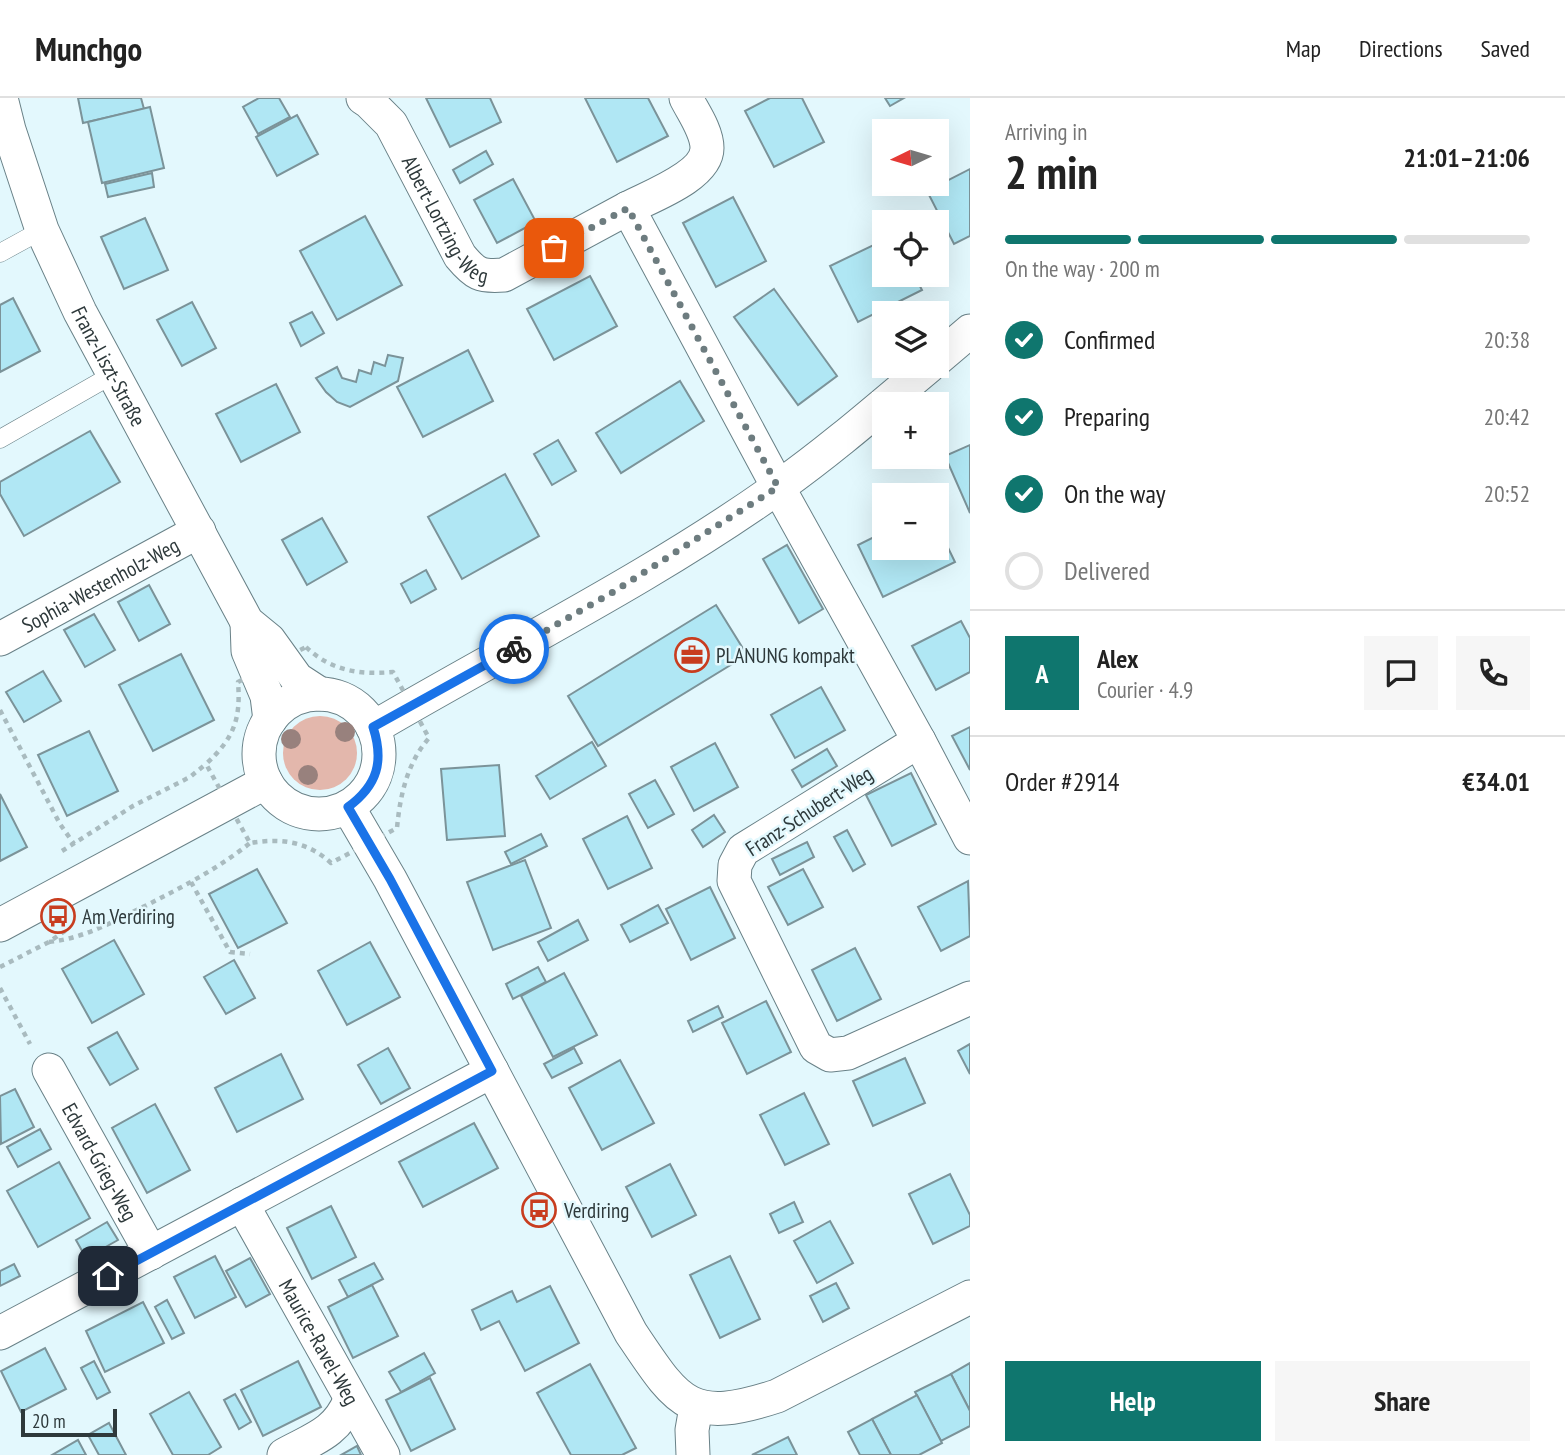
<!DOCTYPE html>
<html lang="en">
<head>
<meta charset="utf-8">
<style>
	:root { --surface:#fff; --page:#f6f6f6; --text:#222; --muted:#767676; --line:#e0e0e0; --accent:#0f766e }
	body { margin:0; font-family:"PT Sans Narrow",sans-serif; background:var(--page); color:var(--text); height:100vh; display:flex; flex-direction:column; font-size:26px; white-space:nowrap }
	* { box-sizing:border-box; margin:0 }
	p { font-size:23px; color:var(--muted) }
	.icon { flex:none; width:38px; height:38px; fill:none; stroke:currentColor; stroke-width:2; stroke-linecap:round; stroke-linejoin:round }
	.map { position:relative; flex:1; overflow:hidden }
	.side { display:flex; flex-direction:column; background:var(--surface); width:595px }
	.side>* { flex:none }
	.needle { width:46px; rotate:265deg }
	.controls { position:absolute; left:872px; top:21px; display:grid; gap:14px }
	.controls a { display:grid; place-items:center; width:77px; height:77px; border-radius:0px; background:var(--surface); box-shadow:0 7px 28px #0002; font-size:35px }
	.scale { position:absolute; left:21px; bottom:18px; width:96px; box-sizing:border-box; padding-left:7px; border:4px solid #2e393b; border-top:0; font-size:19px; line-height:24px; white-space:nowrap; color:#2e393b; -webkit-text-stroke:5px #e3f8fd; paint-order:stroke }
	.pin { position:absolute; display:grid; place-items:center; width:60px; height:60px; color:#fff; margin:-30px; border-radius:14px; box-shadow:0 4px 10px #0006 }
	.courier { position:absolute; display:grid; place-items:center; width:70px; height:70px; margin:-35px; border:5px solid #1a73e8; border-radius:50%; background:#fff; color:#222; box-shadow:0 2px 9px #0007 }
	.summary em { font-style:normal; font-weight:800 }
	.summary div { display:flex; flex-direction:column-reverse }
	.summary { display:flex; align-items:center; justify-content:space-between; height:119px; padding:0 35px }
	h1 { font-size:46px; font-weight:800; line-height:52px }
	.bar { display:grid; grid-template-columns:repeat(4,1fr); gap:10px 7px; align-content:center; height:84px; padding:0 35px }
	.bar i { height:9px; border-radius:5px; background:var(--line) }
	.bar .current { background:var(--accent) }
	.bar p { grid-column:span 4 }
	.line { display:flex; align-items:center; gap:18px; padding:0 35px; border-top:2px solid var(--line) }
	.line div { flex:1 }
	.round { display:grid; place-items:center; flex:none; width:74px; height:74px; border-radius:0px; background:var(--page) }
	ol { padding:0 35px; list-style:none }
	li { display:flex; align-items:center; gap:21px; height:77px }
	li p { margin-inline-start:auto }
	li .icon { padding:7px; border-radius:50%; background:var(--accent); color:#fff; stroke-width:4 }
	li:last-child { color:var(--muted) }
	li i { width:38px; height:38px; border:4px solid var(--line); border-radius:50% }
	.cta { display:flex; gap:14px; margin-top:auto; padding:14px 35px }
	.cta a { flex:1; height:80px; border-radius:0px; background:var(--accent); color:#fff; font-size:28px; font-weight:800; line-height:80px; text-align:center }
	.cta a+a { background:var(--page); color:var(--text) }
	header { display:flex; align-items:center; gap:42px; box-sizing:border-box; height:98px; padding:0 35px; background:var(--surface); border-bottom:2px solid var(--line) }
	header strong { font-size:33px }
	nav { display:flex; gap:38px; margin-inline-start:auto; font-size:24px }
	main { display:flex; flex:1; min-height:0 }
	.map>svg:first-child { display:block }
</style>
</head>
<body>
<header>
<strong>Munchgo</strong>
<nav><a>Map</a><a>Directions</a><a>Saved</a></nav>
</header>
<main>
<div class="map">
<svg width="970" height="1357" viewBox="0 0 970 1357">
	<rect width="100%" height="100%" fill="#e3f8fd"/>
	<circle fill="#e3b7ac" cx="320" cy="655" r="37"/>
	<g fill="#b0e7f4" stroke="#7b9399" stroke-width="2">
		<polygon points="78,0 141,0 144,11 83,25"/>
		<polygon points="259,0 279,0 290,19 258,36 243,9"/>
		<polygon points="426,0 490,0 501,24 450,49"/>
		<polygon points="585,0 648,0 668,38 617,64"/>
		<polygon points="770,0 802,0 824,44 774,69 745,13"/>
		<polygon points="885,0 904,0 890,8"/>
		<polygon points="150,9 164,70 102,85 88,24"/>
		<polygon points="297,17 318,56 277,78 256,39"/>
		<polygon points="486,53 493,66 460,85 453,72"/>
		<polygon points="970,71 970,138 954,146 927,93"/>
		<polygon points="152,75 154,89 108,99 105,86"/>
		<polygon points="513,81 536,124 497,145 474,102"/>
		<polygon points="733,99 766,163 716,189 683,125"/>
		<polygon points="365,118 402,187 337,222 300,153"/>
		<polygon points="145,120 168,172 124,191 101,139"/>
		<polygon points="884,142 884,177 914,177 922,192 858,224 830,168"/>
		<polygon points="590,178 617,228 554,262 527,211"/>
		<polygon points="774,191 837,278 798,307 734,219"/>
		<polygon points="13,200 40,253 0,274 0,207"/>
		<polygon points="192,204 216,250 182,268 157,222"/>
		<polygon points="312,214 324,235 301,248 290,225"/>
		<polygon points="468,252 493,303 423,339 397,289"/>
		<polygon points="388,257 403,260 398,283 350,309 337,304 326,294 316,280 337,269 342,280 356,284 359,272 371,276 374,264 385,268"/>
		<polygon points="680,283 704,323 621,375 596,335"/>
		<polygon points="276,286 300,334 241,364 216,316"/>
		<polygon points="90,333 120,384 24,438 0,396 0,384"/>
		<polygon points="558,342 576,373 552,387 534,356"/>
		<polygon points="970,347 970,415 945,358"/>
		<polygon points="505,376 539,438 462,481 428,419"/>
		<polygon points="322,420 347,464 307,487 282,442"/>
		<polygon points="936,425 955,464 883,499 858,447 884,434 884,450 936,450"/>
		<polygon points="787,447 823,511 799,525 763,461"/>
		<polygon points="426,472 436,491 411,505 401,486"/>
		<polygon points="149,487 170,526 139,543 118,504"/>
		<polygon points="716,507 747,557 598,648 568,598"/>
		<polygon points="94,516 115,552 85,569 64,532"/>
		<polygon points="961,523 970,540 970,574 936,592 912,548"/>
		<polygon points="181,556 214,622 153,653 119,587"/>
		<polygon points="43,573 61,603 24,624 6,594"/>
		<polygon points="821,589 845,632 795,660 771,617"/>
		<polygon points="970,629 970,672 952,638"/>
		<polygon points="89,633 118,693 67,718 38,657"/>
		<polygon points="592,644 606,668 550,701 536,678"/>
		<polygon points="715,645 738,689 694,713 671,669"/>
		<polygon points="827,651 837,668 802,689 792,672"/>
		<polygon points="499,667 505,738 447,742 441,671"/>
		<polygon points="911,675 936,726 892,748 866,697"/>
		<polygon points="655,682 674,716 648,730 629,696"/>
		<polygon points="0,696 27,749 0,763"/>
		<polygon points="714,717 725,734 703,749 692,732"/>
		<polygon points="627,718 652,770 608,791 583,741"/>
		<polygon points="847,732 865,766 853,773 834,739"/>
		<polygon points="541,736 547,748 511,766 505,754"/>
		<polygon points="807,744 814,759 780,777 772,761"/>
		<polygon points="525,762 551,830 493,852 467,784"/>
		<polygon points="257,771 287,825 238,850 209,796"/>
		<polygon points="803,771 823,809 788,827 768,789"/>
		<polygon points="968,783 970,838 941,853 918,809"/>
		<polygon points="710,789 735,840 691,862 666,811"/>
		<polygon points="658,807 668,825 630,844 621,827"/>
		<polygon points="578,822 588,842 548,863 538,844"/>
		<polygon points="114,842 144,896 92,925 62,871"/>
		<polygon points="370,844 400,899 347,927 318,873"/>
		<polygon points="855,850 881,901 837,923 812,872"/>
		<polygon points="234,862 255,900 226,916 204,879"/>
		<polygon points="538,869 546,884 513,901 506,886"/>
		<polygon points="564,875 597,937 553,959 521,898"/>
		<polygon points="766,903 791,954 747,976 722,925"/>
		<polygon points="718,908 723,919 693,934 688,923"/>
		<polygon points="117,934 138,971 110,987 88,950"/>
		<polygon points="970,946 970,976 958,953"/>
		<polygon points="388,950 410,990 381,1006 358,967"/>
		<polygon points="574,950 582,965 552,980 544,966"/>
		<polygon points="281,956 303,1001 237,1034 215,990"/>
		<polygon points="905,960 925,1005 873,1028 853,983"/>
		<polygon points="620,962 654,1025 602,1052 569,990"/>
		<polygon points="15,991 34,1029 1,1046 0,998"/>
		<polygon points="804,995 829,1046 785,1067 760,1017"/>
		<polygon points="155,1006 190,1072 147,1095 112,1030"/>
		<polygon points="474,1025 498,1070 423,1109 399,1064"/>
		<polygon points="40,1031 51,1051 18,1069 7,1049"/>
		<polygon points="59,1064 90,1120 38,1149 7,1093"/>
		<polygon points="670,1066 696,1117 652,1139 626,1089"/>
		<polygon points="950,1076 970,1117 970,1128 933,1146 909,1096"/>
		<polygon points="794,1104 803,1124 779,1135 770,1116"/>
		<polygon points="331,1108 356,1159 312,1181 287,1130"/>
		<polygon points="830,1123 853,1165 817,1185 794,1143"/>
		<polygon points="107,1124 118,1142 86,1160 76,1142"/>
		<polygon points="215,1158 236,1199 195,1220 174,1179"/>
		<polygon points="730,1158 760,1221 720,1240 690,1177"/>
		<polygon points="250,1160 270,1196 246,1209 226,1173"/>
		<polygon points="374,1165 383,1181 348,1199 339,1182"/>
		<polygon points="14,1166 20,1178 0,1188 0,1173"/>
		<polygon points="836,1185 849,1210 823,1224 810,1198"/>
		<polygon points="372,1187 398,1238 353,1260 328,1209"/>
		<polygon points="550,1188 579,1245 525,1273 499,1223 481,1232 472,1212 512,1193 517,1204"/>
		<polygon points="167,1202 184,1235 172,1241 155,1209"/>
		<polygon points="143,1204 164,1245 105,1274 86,1233"/>
		<polygon points="45,1250 66,1291 21,1314 1,1273"/>
		<polygon points="424,1255 435,1275 401,1294 389,1274"/>
		<polygon points="94,1263 110,1294 97,1301 81,1270"/>
		<polygon points="298,1263 321,1309 263,1338 241,1292"/>
		<polygon points="970,1265 970,1313 951,1276"/>
		<polygon points="590,1266 636,1350 622,1357 571,1357 537,1295"/>
		<polygon points="951,1276 970,1313 970,1328 941,1343 915,1294"/>
		<polygon points="430,1280 455,1331 411,1353 386,1302"/>
		<polygon points="189,1294 221,1349 208,1357 173,1357 150,1316"/>
		<polygon points="235,1296 251,1324 239,1331 224,1302"/>
		<polygon points="917,1297 942,1345 919,1357 891,1357 872,1321"/>
		<polygon points="872,1321 891,1357 860,1357 848,1334"/>
		<polygon points="109,1325 126,1357 99,1357 88,1337"/>
		<polygon points="788,1339 797,1357 752,1357"/>
		<polygon points="78,1342 86,1357 52,1357"/>
		<polygon points="357,1348 361,1357 341,1357"/>
	</g>
	<g fill="none" stroke-linecap="round" stroke-linejoin="round">
		<g stroke="#698187" stroke-width="19">
			<g id="lane">
				<polyline points="0,155 42,132"/>
				<polyline points="0,341 112,277"/>
			</g>
		</g>
		<g stroke="#698187" stroke-width="35">
			<g id="street">
				<path id="s1" d="M1 0 9 32 42 132 80 214 247 524 269 542 297 581 320 596"/>
				<path id="s2" d="M363 0 369 4 391 26 460 158C475 176 480 179 504 177L628 110"/>
				<path d="M686 0C693 14 707 33 707 50 707 78 651 98 628 110L778 389 919 643 743 752 735 767 734 783 816 949 830 957 848 955 970 900"/>
				<polyline points="936,262 970,233"/>
				<polyline points="247,524 248,553 267,598 270,622"/>
				<path id="s3" d="M0 541 199 433"/>
				<circle cx="319" cy="656" r="60"/>
				<path d="M373 630C509 550 651 480 780 388 832 351 880 309 929 268"/>
				<polyline points="919,643 970,740"/>
				<path d="M348 709 390 781 631 1235C678 1305 689 1327 777 1298L970 1199"/>
				<polyline points="0,827 266,684"/>
				<path id="s4" d="M49 972 151 1155"/>
				<path id="s5" d="M242 1106 383 1357"/>
				<polyline points="0,1235 492,973"/>
				<path d="M284 1357C313 1341 337 1335 350 1302"/>
				<polyline points="693,1357 692,1332 696,1309"/>
			</g>
		</g>
		<g stroke="#a9bbbf" stroke-width="4.5" stroke-dasharray="5 5" stroke-linecap="butt">
			<path d="M306 549C331 573 360 577 393 574L429 640C407 665 400 698 397 730L331 765C307 743 281 740 250 745L206 666C234 640 241 621 238 584Z"/>
			<polyline points="0,612 60,726 74,746"/>
			<polyline points="62,753 133,708 190,679 206,666"/>
			<polyline points="191,784 230,854 250,856"/>
			<path d="M49 844C86 840 116 822 149 806 184 788 219 770 250 745"/>
			<polyline points="0,869 49,844 69,830"/>
			<polyline points="0,890 30,946"/>
		</g>
		<use href="#lane" stroke="#fff" stroke-width="18"/>
		<use href="#street" stroke="#fff" stroke-width="33"/>
	</g>
	<g fill="#98817d">
		<circle cx="345" cy="634" r="10"/>
		<circle cx="291" cy="641" r="10"/>
		<circle cx="308" cy="677" r="10"/>
	</g>
	<g fill="none" stroke-linecap="round" stroke-linejoin="round">
		<polyline stroke="#6d7c7f" stroke-width="7" stroke-dasharray="0 12.6" points="514,551 613,494 778,389 628,110 554,150"/>
		<path stroke="#1a73e8" stroke-width="9" d="M108 1178 492 973 390 781 348 709C378 687 384 663 373 629L514 551"/>
	</g>
	<defs>
		<g id="office-ring" transform="scale(1.75)"><circle r="9.5" fill="#e3f8fd" stroke="#c83d1f" stroke-width="1.5"/><path d="M-6-3h4V-5.5h4V-3h4V5H-6ZM-1-4.5V-3h2v-1.5ZM-6 0V1H6V0Z" fill="#c83d1f"/></g>
		<g id="bus-ring" transform="scale(1.75)"><circle r="9.5" fill="#e3f8fd" stroke="#c83d1f" stroke-width="1.5"/><path d="M-5-6H5V4H4V6H2V4H-2V6H-4V4H-5ZM-3.5-4V0h7V-4ZM-3.5 1.2v1.5H-2V1.2ZM2 1.2v1.5H3.5V1.2Z" fill="#c83d1f"/></g>
	</defs>
	<g fill-rule="evenodd">
		<use href="#office-ring" x="692" y="557"/>
		<use href="#bus-ring" x="58" y="818"/>
		<use href="#bus-ring" x="539" y="1112"/>
	</g>
	<g text-anchor="middle" dominant-baseline="central" stroke-width="5" stroke-linejoin="round" paint-order="stroke">
		<g font-size="21" fill="#2e393b" stroke="#e3f8fd">
			<text stroke="none"><textPath href="#s2" startOffset="149">Albert-Lortzing-Weg</textPath></text>
			<text stroke="none"><textPath href="#s1" startOffset="290">Franz-Liszt-Straße</textPath></text>
			<text stroke="none"><textPath href="#s3" startOffset="114">Sophia-Westenholz-Weg</textPath></text>
			<text transform="translate(809 713) rotate(-33)">Franz-Schubert-Weg</text>
			<text stroke="none"><textPath href="#s4" startOffset="105">Edvard-Grieg-Weg</textPath></text>
			<text stroke="none"><textPath href="#s5" startOffset="158">Maurice-Ravel-Weg</textPath></text>
		</g>
		<g font-size="21" fill="#2e393b" stroke="#e3f8fd" text-anchor="start">
			<text x="716" y="557">PLANUNG kompakt</text>
			<text x="82" y="818">Am Verdiring</text>
			<text x="564" y="1112">Verdiring</text>
		</g>
	</g>
</svg>
<div class="controls">
<a><svg class="needle" viewBox="-14 -14 28 28"><path d="M0-13l5 13h-10z" fill="#e53935"/><path d="M0 13l5-13h-10z" fill="#767676"/></svg></a>
<a><svg class="icon" aria-label="locate" viewBox="0 0 24 24"><circle cx="12" cy="12" r="6"/><path d="M12 2v4M12 18v4M2 12h4M18 12h4"/></svg></a>
<a><svg class="icon" aria-label="layers" viewBox="0 0 24 24"><path d="M12 4l9 5-9 5-9-5zM3 14l9 5 9-5"/></svg></a>
<a>+</a>
<a>−</a>
</div>
<div class="scale">20 m</div>
<div class="pin" style="left:554px;top:150px;background:#ea580c"><svg class="icon" aria-label="bag" viewBox="0 0 24 24"><path d="M5 8h14l-1 12H6zM9 8a3 3 0 0 1 6 0"/></svg></div>
<div class="pin" style="left:108px;top:1178px;background:#1f2937"><svg class="icon" aria-label="home" viewBox="0 0 24 24"><path d="M3 11l9-7 9 7M6 9v11h12V9"/></svg></div>
<div class="courier" style="left:514px;top:551px"><svg class="icon" aria-label="bike" viewBox="0 0 24 24"><circle cx="6" cy="16" r="4"/><circle cx="18" cy="16" r="4"/><path d="M6 16l4-8h5l3 8M10 8l3 8H6M13 5h3"/></svg></div>
</div>
<section class="side">
<div class="summary"><div><h1>2 min</h1><p>Arriving in</p></div><em>21:01–21:06</em></div>
<div class="bar"><i class="current"></i><i class="current"></i><i class="current"></i><i></i><p>On the way · 200 m</p></div>
<ol>
<li><svg class="icon" aria-label="check" viewBox="0 0 24 24"><path d="M5 12l5 5 9-10"/></svg>Confirmed<p>20:38</p></li>
<li><svg class="icon" aria-label="check" viewBox="0 0 24 24"><path d="M5 12l5 5 9-10"/></svg>Preparing<p>20:42</p></li>
<li><svg class="icon" aria-label="check" viewBox="0 0 24 24"><path d="M5 12l5 5 9-10"/></svg>On the way<p>20:52</p></li>
<li><i></i>Delivered</li>
</ol>
<div class="line" style="height:126px"><b class="round" style="background:var(--accent);color:#fff">A</b><div><b>Alex</b><p>Courier · 4.9</p></div><a class="round"><svg class="icon" aria-label="chat" viewBox="0 0 24 24"><path d="M4 5h16v11H9l-5 4z"/></svg></a><a class="round"><svg class="icon" aria-label="phone" viewBox="0 0 24 24"><path d="M5 4h4l2 5-3 2q2 4 5 5l2-3 5 2v4C11 20 4 13 5 4z"/></svg></a></div>
<div class="line" style="height:91px"><div>Order #2914</div><b>€34.01</b></div>
<div class="cta"><a>Help</a><a>Share</a></div>
</section>
</main>
</body>
</html>
